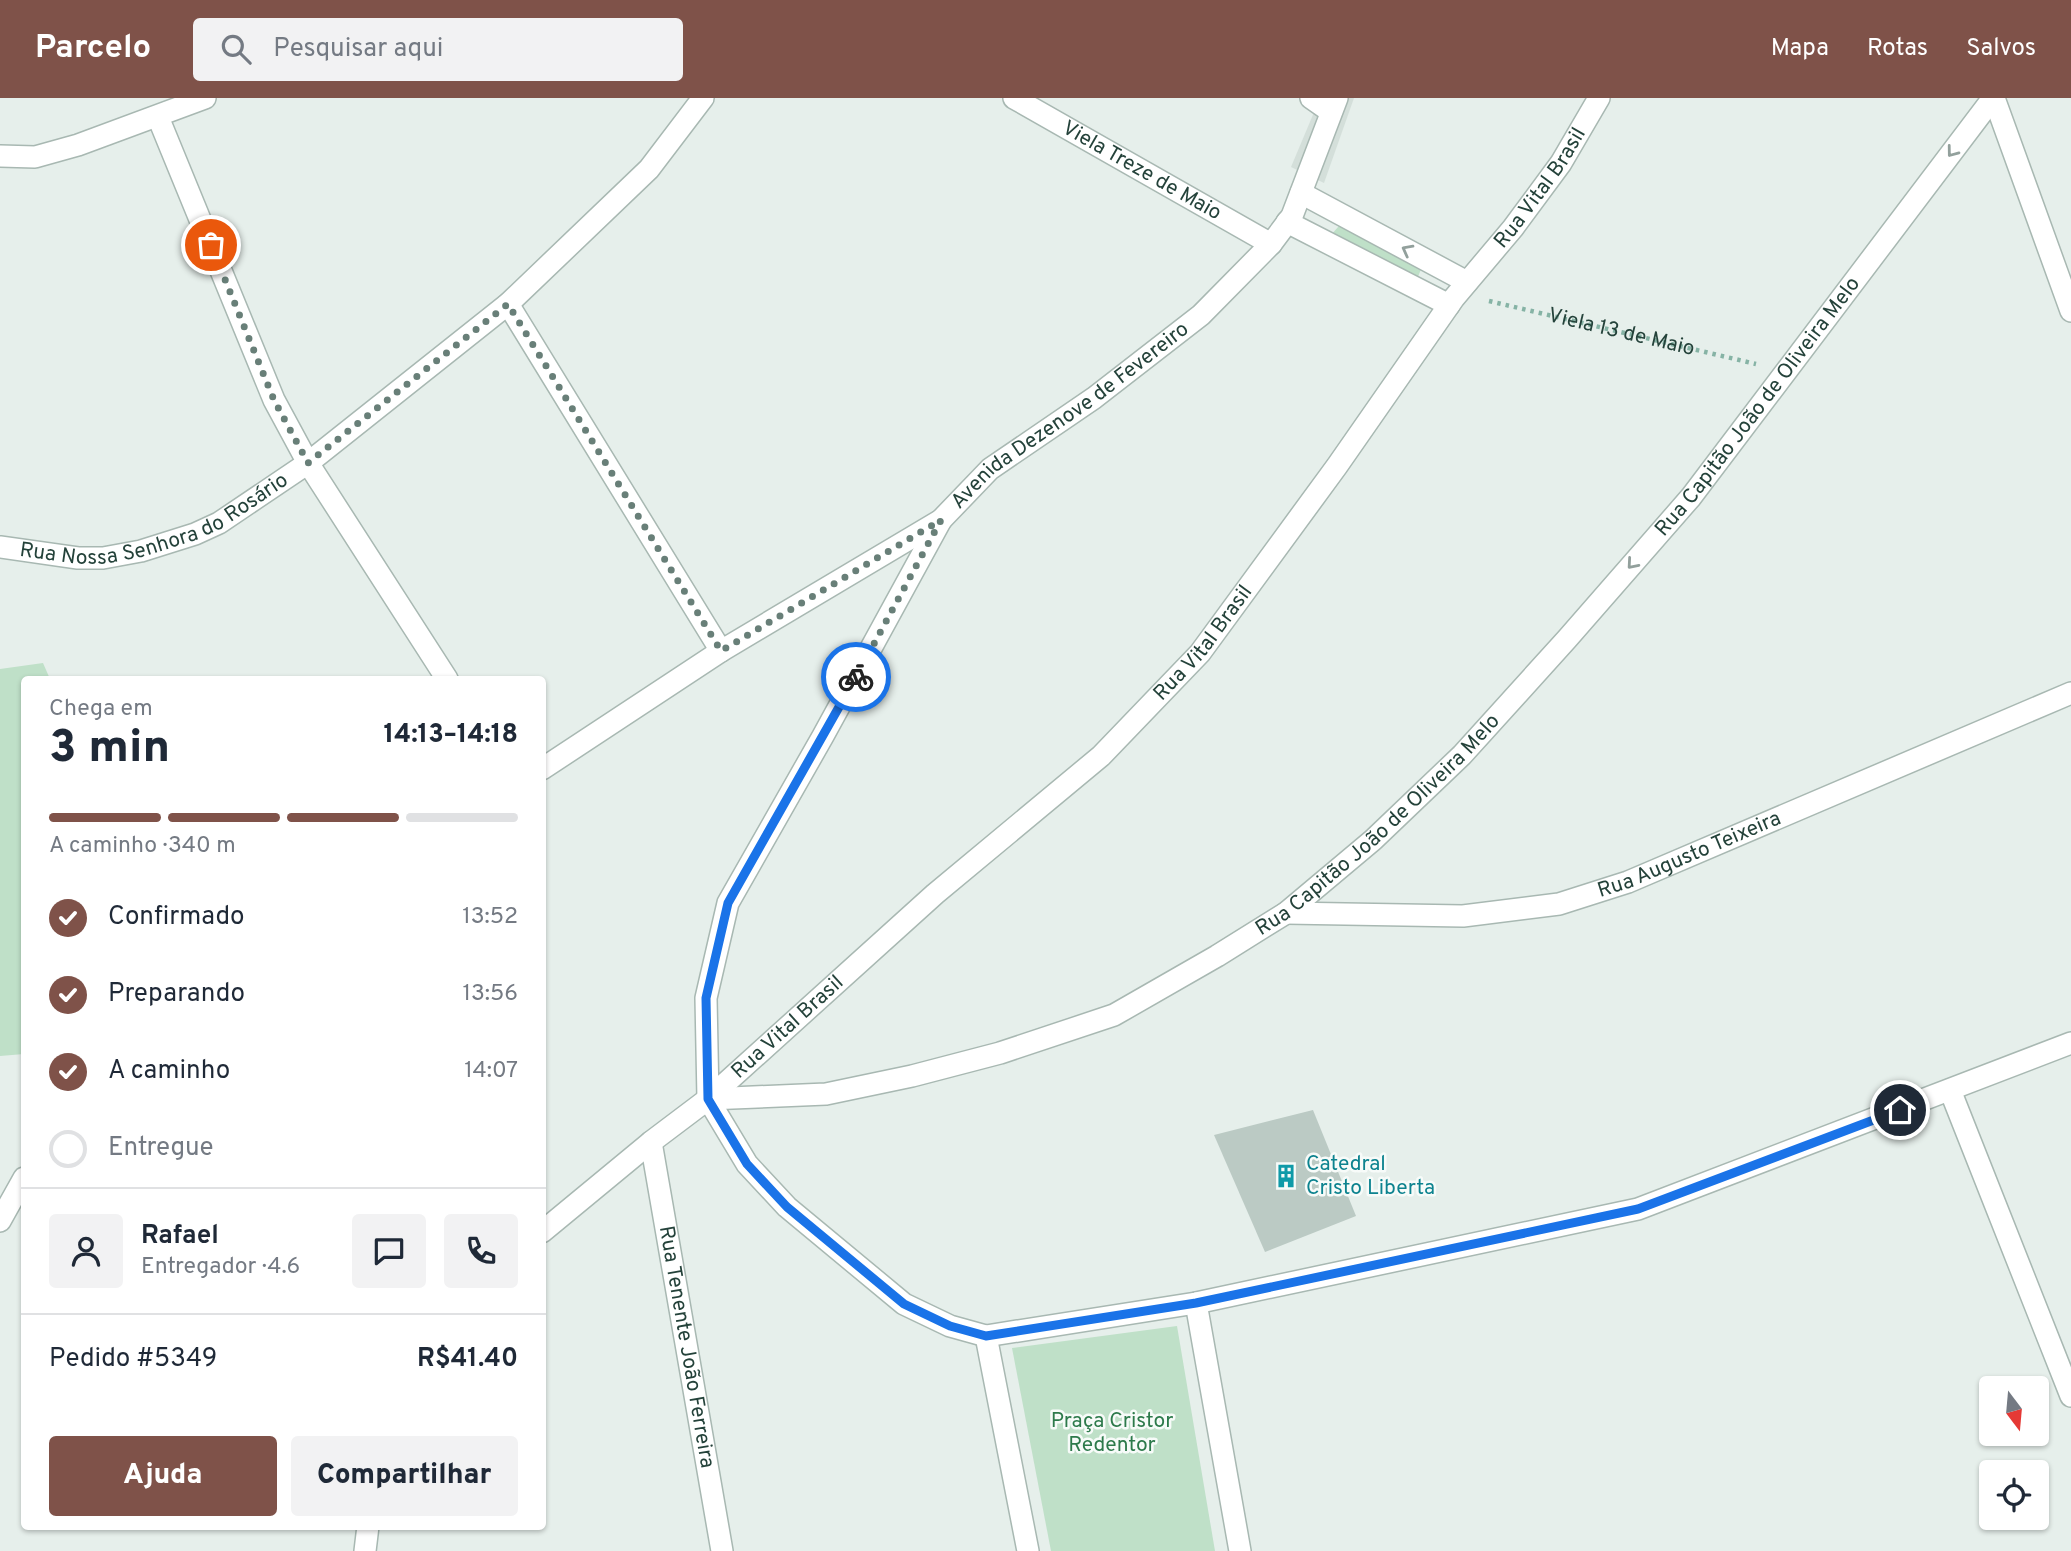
<!DOCTYPE html>
<html lang="pt">
<head>
<meta charset="utf-8">
<style>
	:root { --surface:#fff; --page:#f2f2f3; --text:#1f2937; --muted:#747a83; --line:#e0e1e3; --accent:#7f5249 }
	body { margin:0; font-family:Overpass,sans-serif; background:var(--page); color:var(--text); height:100vh; display:flex; flex-direction:column; font-size:26px; white-space:nowrap }
	* { box-sizing:border-box; margin:0 }
	p { font-size:23px; color:var(--muted) }
	.icon { flex:none; width:38px; height:38px; fill:none; stroke:currentColor; stroke-width:2; stroke-linecap:round; stroke-linejoin:round }
	.map { position:relative; flex:1; overflow:hidden }
	.side { position:absolute; left:21px; top:578px; width:525px; height:854px; display:flex; flex-direction:column; background:var(--surface); border-radius:7px; box-shadow:0 2px 5px #0004 }
	.side>* { flex:none }
	.needle { width:46px; rotate:164deg }
	.buttons { position:absolute; left:1979px; top:1278px; display:grid; gap:14px }
	.buttons a { display:grid; place-items:center; width:70px; height:70px; border-radius:7px; background:var(--surface); box-shadow:0 2px 5px #0004; font-size:35px }
	.pin { position:absolute; display:grid; place-items:center; width:60px; height:60px; color:#fff; margin:-30px; border:4px solid #fff; border-radius:50%; box-shadow:0 2px 7px #0007 }
	.courier { position:absolute; display:grid; place-items:center; width:70px; height:70px; margin:-35px; border:5px solid #1a73e8; border-radius:50%; background:#fff; color:#222; box-shadow:0 2px 9px #0007 }
	.summary em { font-style:normal; font-weight:800 }
	.summary div { display:flex; flex-direction:column-reverse }
	.summary { display:flex; align-items:center; justify-content:space-between; height:119px; padding:0 28px }
	h1 { font-size:46px; font-weight:800; line-height:52px }
	.bar { display:grid; grid-template-columns:repeat(4,1fr); gap:10px 7px; align-content:center; height:84px; padding:0 28px }
	.bar i { height:9px; border-radius:5px; background:var(--line) }
	.bar .on { background:var(--accent) }
	.bar p { grid-column:span 4 }
	.line { display:flex; align-items:center; gap:18px; padding:0 28px; border-top:2px solid var(--line) }
	.line div { flex:1 }
	.round { display:grid; place-items:center; flex:none; width:74px; height:74px; border-radius:7px; background:var(--page) }
	ol { padding:0 28px; list-style:none }
	li { display:flex; align-items:center; gap:21px; height:77px }
	li p { margin-inline-start:auto }
	li .icon { padding:7px; border-radius:50%; background:var(--accent); color:#fff; stroke-width:4 }
	li:last-child { color:var(--muted) }
	li i { width:38px; height:38px; border:4px solid var(--line); border-radius:50% }
	.action { display:flex; gap:14px; margin-top:auto; padding:14px 28px }
	.action a { flex:1; height:80px; border-radius:7px; background:var(--accent); color:#fff; font-size:28px; font-weight:800; line-height:80px; text-align:center }
	.action a+a { background:var(--page); color:var(--text) }
	header { display:flex; align-items:center; gap:42px; box-sizing:border-box; height:98px; padding:0 35px; background:var(--accent); color:#fff }
	header strong { font-size:33px }
	nav { display:flex; gap:38px; margin-inline-start:auto; font-size:24px }
	.search { width:490px; height:63px; background:var(--page); display:flex; align-items:center; gap:18px; box-sizing:border-box; padding:0 24px; border-radius:7px; color:var(--muted); font-size:26px }
	.map>svg:first-child { display:block }
</style>
</head>
<body>
<header>
<strong>Parcelo</strong>
<div class="search"><svg class="icon" aria-label="search" viewBox="0 0 24 24"><circle cx="10" cy="10" r="6"/><path d="M15 15l6 6"/></svg>Pesquisar aqui</div>
<nav><a>Mapa</a><a>Rotas</a><a>Salvos</a></nav>
</header>
<div class="map">
<svg width="2071" height="1453" viewBox="0 0 2071 1453">
	<rect width="100%" height="100%" fill="#e6efeb"/>
	<polygon fill="#d4dfda" points="1320,0 1354,0 1324,85 1291,69"/>
	<g fill="#bfe0c8">
		<polygon points="1339,128 1422,169 1417,181 1330,138"/>
		<polygon points="43,565 50,581 24,581 24,956 0,958 0,571"/>
		<polygon points="1177,1228 1215,1453 1051,1453 1012,1250"/>
	</g>
	<polygon fill="#bbcac4" points="1313,1012 1356,1118 1265,1154 1214,1037"/>
	<g fill="none" stroke-linecap="round" stroke-linejoin="round">
		<g stroke="#a8b8b2" stroke-width="24">
			<g id="minor">
				<path id="s2" d="M1014 0 1271 146"/>
				<polyline points="1311,0 1331,14"/>
				<polyline points="1994,0 2071,213"/>
				<polyline points="158,19 274,302 308,365 447,581"/>
				<polyline points="0,58 35,59 78,47 205,0"/>
				<polyline points="1301,95 1467,184"/>
				<polyline points="1287,124 1449,207"/>
				<polyline points="508,206 721,553"/>
				<polyline points="941,422 823,638 728,805 706,900 708,1001 747,1066 787,1109 904,1206 950,1228 986,1238 1196,1205 1638,1111 2071,945"/>
				<path id="s3" d="M0 449 78 460H103L141 453 195 436 219 425 308 365 508 206 649 71 703 0"/>
				<path id="s4" d="M542 671 721 553 941 422 990 371 1094 300 1201 217 1271 146 1292 118 1337 0"/>
				<path id="s5" d="M1286 815 1463 818 1559 806 1628 784 2071 595"/>
				<polyline points="1950,992 2071,1298"/>
				<path id="s6" d="M708 1001 826 996 912 978 1000 955 1114 917 1217 858 1286 815 1373 742 1462 657 1567 541 1691 399 1993 0"/>
				<path id="s7" d="M651 1044 722 1453"/>
				<polyline points="0,1123 24,1080"/>
				<path id="s8" d="M542 1134 651 1044 708 1001 935 796 1101 658 1200 555 1337 368 1454 200 1513 130 1561 65 1599 0"/>
				<polyline points="1196,1205 1240,1453"/>
				<polyline points="986,1238 1028,1453"/>
				<polyline points="365,1453 368,1428"/>
			</g>
		</g>
		<path stroke="#86b3a5" stroke-width="4.5" stroke-dasharray="3.5 5" stroke-linecap="butt" id="s1" d="M1489 203 1756 266"/>
		<use href="#minor" stroke="#fff" stroke-width="21"/>
	</g>
	<defs><path id="oneway-chevron" d="M-2-3.5L2.5 0L-2 3.5" fill="none" stroke-width="1.6" stroke-linecap="round" stroke-linejoin="round" transform="scale(1.75)"/></defs>
	<g stroke="#92a09c">
		<use href="#oneway-chevron" transform="translate(1952 54) rotate(127)"/>
		<use href="#oneway-chevron" transform="translate(1407 152) rotate(-152)"/>
		<use href="#oneway-chevron" transform="translate(1632 466) rotate(131)"/>
	</g>
	<g fill="none" stroke-linecap="round" stroke-linejoin="round">
		<polyline stroke="#687f78" stroke-width="7" stroke-dasharray="0 12.6" points="211,147 274,302 308,365 508,206 721,553 941,422 856,579"/>
		<polyline stroke="#1a73e8" stroke-width="9" points="856,579 728,805 706,900 708,1001 747,1066 787,1109 904,1206 950,1228 986,1238 1196,1205 1638,1111 1900,1012"/>
	</g>
	<defs>
		<g id="building-bare" transform="scale(1.89)"><path d="M-4-6H4V6H1V3H-1V6H-4ZM-2.5-4.3h1.7v1.8h-1.7ZM.8-4.3h1.7v1.8H.8ZM-2.5-1h1.7V.8h-1.7ZM.8-1h1.7V.8H.8Z" fill="#0f9aa8" stroke="#f7fbf9" stroke-width="2.5" paint-order="stroke"/></g>
	</defs>
	<g fill-rule="evenodd">
		<use href="#building-bare" x="1286" y="1078"/>
	</g>
	<g text-anchor="middle" dominant-baseline="central" stroke-width="5" stroke-linejoin="round" paint-order="stroke">
		<g font-size="21" fill="#24423a" stroke="#f7fbf9">
			<text stroke="none"><textPath href="#s2" startOffset="147">Viela Treze de Maio</textPath></text>
			<text stroke="none"><textPath href="#s8" startOffset="1454">Rua Vital Brasil</textPath></text>
			<text stroke="none"><textPath href="#s1" startOffset="136">Viela 13 de Maio</textPath></text>
			<text stroke="none"><textPath href="#s6" startOffset="1311">Rua Capitão João de Oliveira Melo</textPath></text>
			<text stroke="none"><textPath href="#s4" startOffset="637">Avenida Dezenove de Fevereiro</textPath></text>
			<text stroke="none"><textPath href="#s3" startOffset="163">Rua Nossa Senhora do Rosário</textPath></text>
			<text stroke="none"><textPath href="#s8" startOffset="887">Rua Vital Brasil</textPath></text>
			<text stroke="none"><textPath href="#s6" startOffset="744">Rua Capitão João de Oliveira Melo</textPath></text>
			<text stroke="none"><textPath href="#s5" startOffset="413">Rua Augusto Teixeira</textPath></text>
			<text stroke="none"><textPath href="#s8" startOffset="320">Rua Vital Brasil</textPath></text>
			<text stroke="none"><textPath href="#s7" startOffset="208">Rua Tenente João Ferreira</textPath></text>
		</g>
		<g font-size="21" fill="#0d838f" stroke="#f7fbf9" text-anchor="start">
			<text x="1306" y="1066">Catedral<tspan x="1306" dy="24">Cristo Liberta</tspan></text>
		</g>
		<g font-size="21" fill="#2d7a4b" stroke="#f7fbf9">
			<text x="1112" y="1323">Praça Cristor<tspan x="1112" dy="24">Redentor</tspan></text>
		</g>
	</g>
</svg>
<div class="buttons">
<a><svg class="needle" viewBox="-14 -14 28 28"><path d="M0-13l5 13h-10z" fill="#e53935"/><path d="M0 13l5-13h-10z" fill="#747a83"/></svg></a>
<a><svg class="icon" aria-label="locate" viewBox="0 0 24 24"><circle cx="12" cy="12" r="6"/><path d="M12 2v4M12 18v4M2 12h4M18 12h4"/></svg></a>
</div>
<div class="pin" style="left:211px;top:147px;background:#ea580c"><svg class="icon" aria-label="bag" viewBox="0 0 24 24"><path d="M5 8h14l-1 12H6zM9 8a3 3 0 0 1 6 0"/></svg></div>
<div class="pin" style="left:1900px;top:1012px;background:#1f2937"><svg class="icon" aria-label="home" viewBox="0 0 24 24"><path d="M3 11l9-7 9 7M6 9v11h12V9"/></svg></div>
<div class="courier" style="left:856px;top:579px"><svg class="icon" aria-label="bike" viewBox="0 0 24 24"><circle cx="6" cy="16" r="4"/><circle cx="18" cy="16" r="4"/><path d="M6 16l4-8h5l3 8M10 8l3 8H6M13 5h3"/></svg></div>
<section class="side">
<div class="summary"><div><h1>3 min</h1><p>Chega em</p></div><em>14:13–14:18</em></div>
<div class="bar"><i class="on"></i><i class="on"></i><i class="on"></i><i></i><p>A caminho · 340 m</p></div>
<ol>
<li><svg class="icon" aria-label="check" viewBox="0 0 24 24"><path d="M5 12l5 5 9-10"/></svg>Confirmado<p>13:52</p></li>
<li><svg class="icon" aria-label="check" viewBox="0 0 24 24"><path d="M5 12l5 5 9-10"/></svg>Preparando<p>13:56</p></li>
<li><svg class="icon" aria-label="check" viewBox="0 0 24 24"><path d="M5 12l5 5 9-10"/></svg>A caminho<p>14:07</p></li>
<li><i></i>Entregue</li>
</ol>
<div class="line" style="height:126px"><a class="round"><svg class="icon" aria-label="person" viewBox="0 0 24 24"><circle cx="12" cy="8" r="4"/><path d="M4 21q1-7 8-7t8 7"/></svg></a><div><b>Rafael</b><p>Entregador · 4.6</p></div><a class="round"><svg class="icon" aria-label="chat" viewBox="0 0 24 24"><path d="M4 5h16v11H9l-5 4z"/></svg></a><a class="round"><svg class="icon" aria-label="phone" viewBox="0 0 24 24"><path d="M5 4h4l2 5-3 2q2 4 5 5l2-3 5 2v4C11 20 4 13 5 4z"/></svg></a></div>
<div class="line" style="height:91px"><div>Pedido #5349</div><b>R$41.40</b></div>
<div class="action"><a>Ajuda</a><a>Compartilhar</a></div>
</section>
</div>
</body>
</html>
